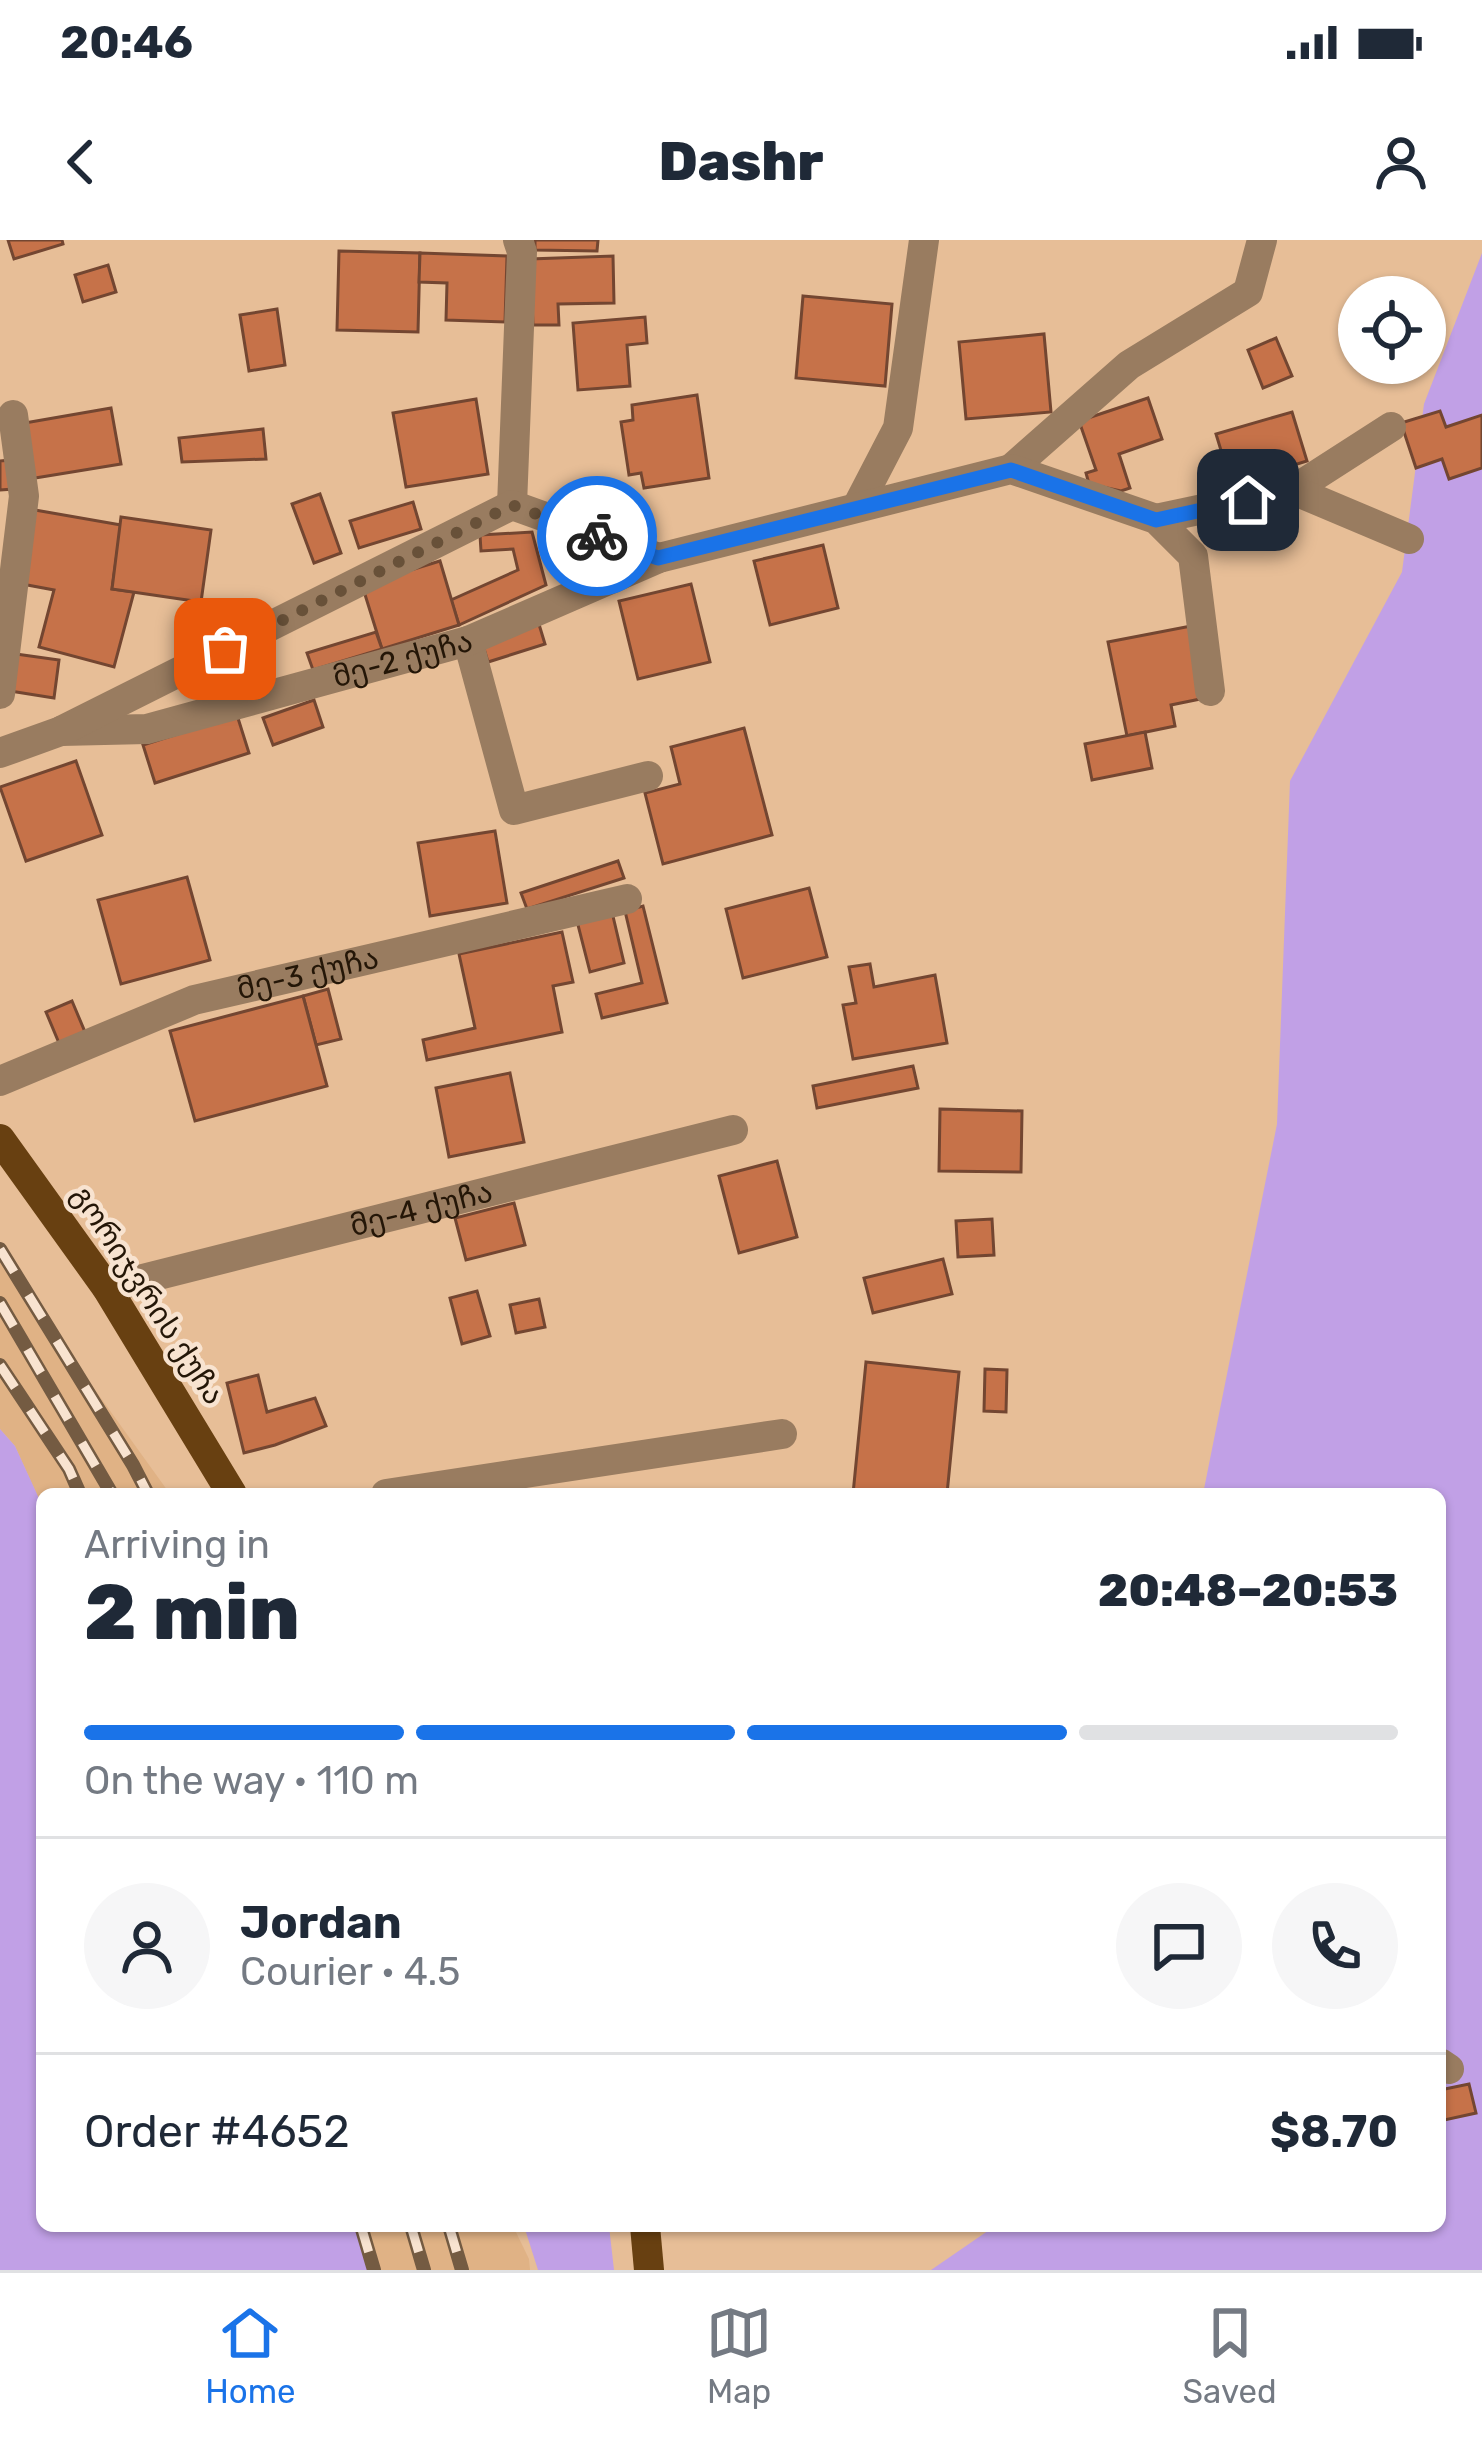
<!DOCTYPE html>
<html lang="en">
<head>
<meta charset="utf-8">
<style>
	:root { --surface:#fff; --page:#f6f6f7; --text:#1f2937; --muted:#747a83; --line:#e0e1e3; --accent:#1a73e8 }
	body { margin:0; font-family:Rubik,"Noto Sans Georgian",sans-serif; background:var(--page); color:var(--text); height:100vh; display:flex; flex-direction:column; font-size:45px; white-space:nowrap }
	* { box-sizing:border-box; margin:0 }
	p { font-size:39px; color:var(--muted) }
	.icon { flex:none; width:66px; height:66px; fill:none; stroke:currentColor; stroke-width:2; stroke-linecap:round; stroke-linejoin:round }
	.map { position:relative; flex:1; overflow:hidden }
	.drawer { position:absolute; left:36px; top:1248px; width:1410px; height:744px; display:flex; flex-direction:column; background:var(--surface); border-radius:18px; box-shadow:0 3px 9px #0004 }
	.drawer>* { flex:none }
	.buttons { position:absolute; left:1338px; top:36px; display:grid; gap:24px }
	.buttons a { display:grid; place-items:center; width:108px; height:108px; border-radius:50%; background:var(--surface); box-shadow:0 3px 9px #0004; font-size:60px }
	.pin { position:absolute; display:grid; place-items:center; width:102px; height:102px; color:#fff; margin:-51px; border-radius:24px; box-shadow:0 6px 18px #0006 }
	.courier { position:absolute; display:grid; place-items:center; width:120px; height:120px; margin:-60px; border:9px solid #1a73e8; border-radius:50%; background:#fff; color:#222; box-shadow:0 3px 15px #0007 }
	.overview em { font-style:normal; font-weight:800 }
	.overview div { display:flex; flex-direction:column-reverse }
	.overview { display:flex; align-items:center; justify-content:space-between; height:204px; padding:0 48px }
	h1 { font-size:78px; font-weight:800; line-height:90px }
	.bar { display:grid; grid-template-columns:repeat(4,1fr); gap:18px 12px; align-content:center; height:144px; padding:0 48px }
	.bar i { height:15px; border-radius:9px; background:var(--line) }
	.bar .current { background:var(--accent) }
	.bar p { grid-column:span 4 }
	.line { display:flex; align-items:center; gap:30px; padding:0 48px; border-top:3px solid var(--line) }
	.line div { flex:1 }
	.round { display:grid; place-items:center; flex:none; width:126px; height:126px; border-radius:63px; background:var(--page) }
	.status { display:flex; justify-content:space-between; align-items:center; height:84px; padding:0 60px; background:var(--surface); direction:ltr }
	.status svg { height:33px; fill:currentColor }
	header { display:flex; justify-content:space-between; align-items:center; height:156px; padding:0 48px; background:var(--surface); font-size:54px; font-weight:800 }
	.tabs { display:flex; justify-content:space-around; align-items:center; height:168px; border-top:3px solid var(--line); background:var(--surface); font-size:33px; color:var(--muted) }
	.tabs a { display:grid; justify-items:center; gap:6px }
	.tabs .current { color:var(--accent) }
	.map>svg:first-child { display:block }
</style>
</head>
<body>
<div class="status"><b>20:46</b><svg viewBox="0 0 49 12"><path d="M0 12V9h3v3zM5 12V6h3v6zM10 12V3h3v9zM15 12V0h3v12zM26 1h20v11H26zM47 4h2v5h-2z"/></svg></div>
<header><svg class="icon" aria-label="back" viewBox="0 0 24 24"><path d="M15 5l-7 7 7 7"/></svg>Dashr<svg class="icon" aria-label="person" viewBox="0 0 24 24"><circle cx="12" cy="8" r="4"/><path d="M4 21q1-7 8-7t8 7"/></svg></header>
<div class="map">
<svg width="1482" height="2030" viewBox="0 0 1482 2030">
	<rect width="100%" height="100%" fill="#e7be97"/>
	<g fill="#e0b285">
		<polygon points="0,1018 170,1254 42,1254 42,1266 15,1206 0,1189"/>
		<polygon points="358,1986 513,1986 529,2019 530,2030 371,2030"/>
	</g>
	<g fill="#c1a0e6">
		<polygon points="1482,13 1482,2030 931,2030 995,1986 1440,1986 1440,1254 1203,1254 1277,884 1290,541 1402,332 1424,164"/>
		<polygon points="0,1189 15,1206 42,1265 42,1986 361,1986 374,2030 0,2030"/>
		<polygon points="524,1986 609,1986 614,2030 538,2030"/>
	</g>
	<g fill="#c67249" stroke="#734631" stroke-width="3">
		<polygon points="8,0 62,0 63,4 14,19"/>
		<polygon points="535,0 598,0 597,11 535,10"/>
		<polygon points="339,11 420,13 418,92 337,90"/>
		<polygon points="420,13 507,16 505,82 446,80 447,43 419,42"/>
		<polygon points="613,16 614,63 558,64 559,85 533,85 530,19"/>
		<polygon points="108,25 116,52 83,62 75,35"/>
		<polygon points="803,56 892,64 885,146 796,138"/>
		<polygon points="277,69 285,125 249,131 240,75"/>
		<polygon points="645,77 647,103 627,105 630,146 578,150 573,83"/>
		<polygon points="1044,94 1051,172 966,179 959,102"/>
		<polygon points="1276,98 1292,136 1263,148 1248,110"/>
		<polygon points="697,155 709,238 644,248 641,233 629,235 621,182 633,180 632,165"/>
		<polygon points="1148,158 1162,199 1119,214 1130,248 1121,251 1089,244 1086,233 1096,230 1079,181"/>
		<polygon points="476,159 488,234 406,247 393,173"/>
		<polygon points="111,168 121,224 29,239 19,184"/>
		<polygon points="1440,171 1446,187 1482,175 1482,228 1449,239 1442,219 1416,228 1401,183"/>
		<polygon points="1292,172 1307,221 1274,231 1276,241 1234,253 1216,194"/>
		<polygon points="263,189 266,219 182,222 179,198"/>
		<polygon points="11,220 13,249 0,250 0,221"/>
		<polygon points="320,254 341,313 314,323 292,264"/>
		<polygon points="413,262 421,289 359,308 350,281"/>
		<polygon points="35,270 121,285 112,349 134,352 114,427 39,407 54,350 22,344"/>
		<polygon points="121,277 211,290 201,362 112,349"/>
		<polygon points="532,292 546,345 459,385 451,360 518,330 513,309 481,311 480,295"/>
		<polygon points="823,305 838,368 770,385 754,321"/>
		<polygon points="440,321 459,385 382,409 362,345"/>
		<polygon points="691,344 710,422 638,439 619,361"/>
		<polygon points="538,381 545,404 488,422 481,399"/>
		<polygon points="1191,386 1205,458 1171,465 1175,486 1127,496 1108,402"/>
		<polygon points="376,392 382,409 313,430 307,413"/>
		<polygon points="16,414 59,420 54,458 10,451"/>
		<polygon points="314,460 323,487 273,505 263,478"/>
		<polygon points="237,475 249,513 155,543 143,505"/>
		<polygon points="744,488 772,595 663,624 645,553 680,544 671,507"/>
		<polygon points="1145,492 1152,528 1092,540 1085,504"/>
		<polygon points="76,521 102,595 26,621 0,547"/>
		<polygon points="495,591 507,663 430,676 418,603"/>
		<polygon points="618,621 624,638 527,669 521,653"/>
		<polygon points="187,637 210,720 121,744 98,660"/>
		<polygon points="809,648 827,717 743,738 726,669"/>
		<polygon points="643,666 667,763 602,778 596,754 642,743 625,671"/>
		<polygon points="612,672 624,723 590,732 577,681"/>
		<polygon points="562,692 573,742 553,746 562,792 427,820 423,800 475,788 459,714"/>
		<polygon points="870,724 874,747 935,735 947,803 853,819 843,765 856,763 849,727"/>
		<polygon points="328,749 341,799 316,805 303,756"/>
		<polygon points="303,756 327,846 195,881 170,791"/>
		<polygon points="72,761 85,792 59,803 46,772"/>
		<polygon points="913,826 918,848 817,868 813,846"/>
		<polygon points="510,833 524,902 449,917 436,848"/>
		<polygon points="940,869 1022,871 1021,932 939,931"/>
		<polygon points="777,921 797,997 739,1013 719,936"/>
		<polygon points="514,963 525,1005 466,1020 455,978"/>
		<polygon points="992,979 994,1015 958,1017 956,981"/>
		<polygon points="943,1019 952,1054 873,1073 864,1038"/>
		<polygon points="477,1051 490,1096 462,1104 450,1058"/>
		<polygon points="539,1059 545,1087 516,1093 510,1065"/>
		<polygon points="866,1122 959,1132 947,1254 853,1254"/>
		<polygon points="985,1129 1007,1130 1006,1172 984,1171"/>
		<polygon points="258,1135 267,1172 315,1158 326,1186 275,1205 244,1213 227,1143"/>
		<polygon points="1469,1844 1476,1873 1440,1881 1440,1850"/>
	</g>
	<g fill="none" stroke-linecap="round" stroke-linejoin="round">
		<g stroke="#997c60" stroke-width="30">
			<polyline points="1011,229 1129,125 1248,52 1262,0"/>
			<polyline points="1293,250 1391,187"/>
			<polyline points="512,265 522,12 518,0"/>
			<polyline points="857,267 898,188 924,0"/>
			<polyline points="1156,279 1293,250 1409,299"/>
			<polyline points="468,401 514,570 648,536"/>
			<polyline points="0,454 24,256 13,175"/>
			<path id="s1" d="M61 491 147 489 468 401 659 318 1011 229 1156 279 1193 316 1210 451"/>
			<polyline points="0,513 61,491 512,265 659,318"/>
			<path id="s2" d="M0 841 194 760 627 659"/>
			<path id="s3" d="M107 1048 733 890"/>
			<polyline points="386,1254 782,1194"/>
			<polyline points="1440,1823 1449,1829"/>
		</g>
		<g stroke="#684011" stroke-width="30">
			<polyline points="0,899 107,1048 232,1254"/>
			<polyline points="645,1986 649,2030"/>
		</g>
		<g stroke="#745b42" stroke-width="14">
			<g id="rail">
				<polyline points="0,1009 133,1225 148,1254"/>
				<polyline points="0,1063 112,1254"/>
				<polyline points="0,1125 69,1229 80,1254"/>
				<polyline points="361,1986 374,2030"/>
				<polyline points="411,1986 424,2030"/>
				<polyline points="449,1986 462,2030"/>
			</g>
		</g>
		<use href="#rail" stroke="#f8e3d0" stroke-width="9" stroke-dasharray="27" stroke-linecap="butt"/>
	</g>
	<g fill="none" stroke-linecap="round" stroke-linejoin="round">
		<polyline stroke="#685139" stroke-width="12" stroke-dasharray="0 21.6" points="225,409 512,265 597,296"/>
		<polyline stroke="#1a73e8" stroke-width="15" points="597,296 658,318 1011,230 1156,280 1248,260"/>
	</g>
	<g text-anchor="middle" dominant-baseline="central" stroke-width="9" stroke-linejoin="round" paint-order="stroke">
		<g font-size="30" fill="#241607" stroke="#f8e3d0">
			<text stroke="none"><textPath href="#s1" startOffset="351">მე-2 ქუჩა</textPath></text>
			<text stroke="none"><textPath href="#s2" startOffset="327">მე-3 ქუჩა</textPath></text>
			<text stroke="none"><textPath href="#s3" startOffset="324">მე-4 ქუჩა</textPath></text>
			<text transform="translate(148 1055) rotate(57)">გორიჯვრის ქუჩა</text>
		</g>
	</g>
</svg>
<div class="buttons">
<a><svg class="icon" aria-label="locate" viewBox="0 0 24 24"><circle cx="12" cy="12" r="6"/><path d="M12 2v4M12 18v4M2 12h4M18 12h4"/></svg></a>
</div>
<div class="pin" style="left:225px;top:409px;background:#ea580c"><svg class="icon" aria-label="bag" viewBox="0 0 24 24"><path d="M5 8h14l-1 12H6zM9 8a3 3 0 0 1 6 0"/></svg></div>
<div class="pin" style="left:1248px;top:260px;background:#1f2937"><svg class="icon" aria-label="home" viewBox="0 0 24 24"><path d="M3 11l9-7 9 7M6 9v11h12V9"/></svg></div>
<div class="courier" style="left:597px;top:296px"><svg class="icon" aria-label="bike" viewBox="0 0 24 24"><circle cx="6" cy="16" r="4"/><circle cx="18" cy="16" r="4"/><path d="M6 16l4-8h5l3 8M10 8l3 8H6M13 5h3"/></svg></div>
<section class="drawer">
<div class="overview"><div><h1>2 min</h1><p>Arriving in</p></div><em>20:48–20:53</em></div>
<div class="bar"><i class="current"></i><i class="current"></i><i class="current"></i><i></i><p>On the way · 110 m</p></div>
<div class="line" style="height:216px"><a class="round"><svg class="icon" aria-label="person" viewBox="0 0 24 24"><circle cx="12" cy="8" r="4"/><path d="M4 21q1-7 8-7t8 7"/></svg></a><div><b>Jordan</b><p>Courier · 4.5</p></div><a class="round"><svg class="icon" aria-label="chat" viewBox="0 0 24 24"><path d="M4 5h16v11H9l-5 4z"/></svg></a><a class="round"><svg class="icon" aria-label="phone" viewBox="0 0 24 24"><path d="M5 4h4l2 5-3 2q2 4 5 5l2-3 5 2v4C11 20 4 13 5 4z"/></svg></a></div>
<div class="line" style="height:156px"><div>Order #4652</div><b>$8.70</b></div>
</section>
</div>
<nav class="tabs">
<a class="current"><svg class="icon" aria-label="home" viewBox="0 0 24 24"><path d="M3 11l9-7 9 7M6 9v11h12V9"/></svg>Home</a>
<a><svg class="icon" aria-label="map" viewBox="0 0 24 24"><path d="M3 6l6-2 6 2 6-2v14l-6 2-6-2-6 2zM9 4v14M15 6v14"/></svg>Map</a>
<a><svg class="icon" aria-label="saved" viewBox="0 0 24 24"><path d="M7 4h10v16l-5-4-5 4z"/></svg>Saved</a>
</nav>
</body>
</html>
